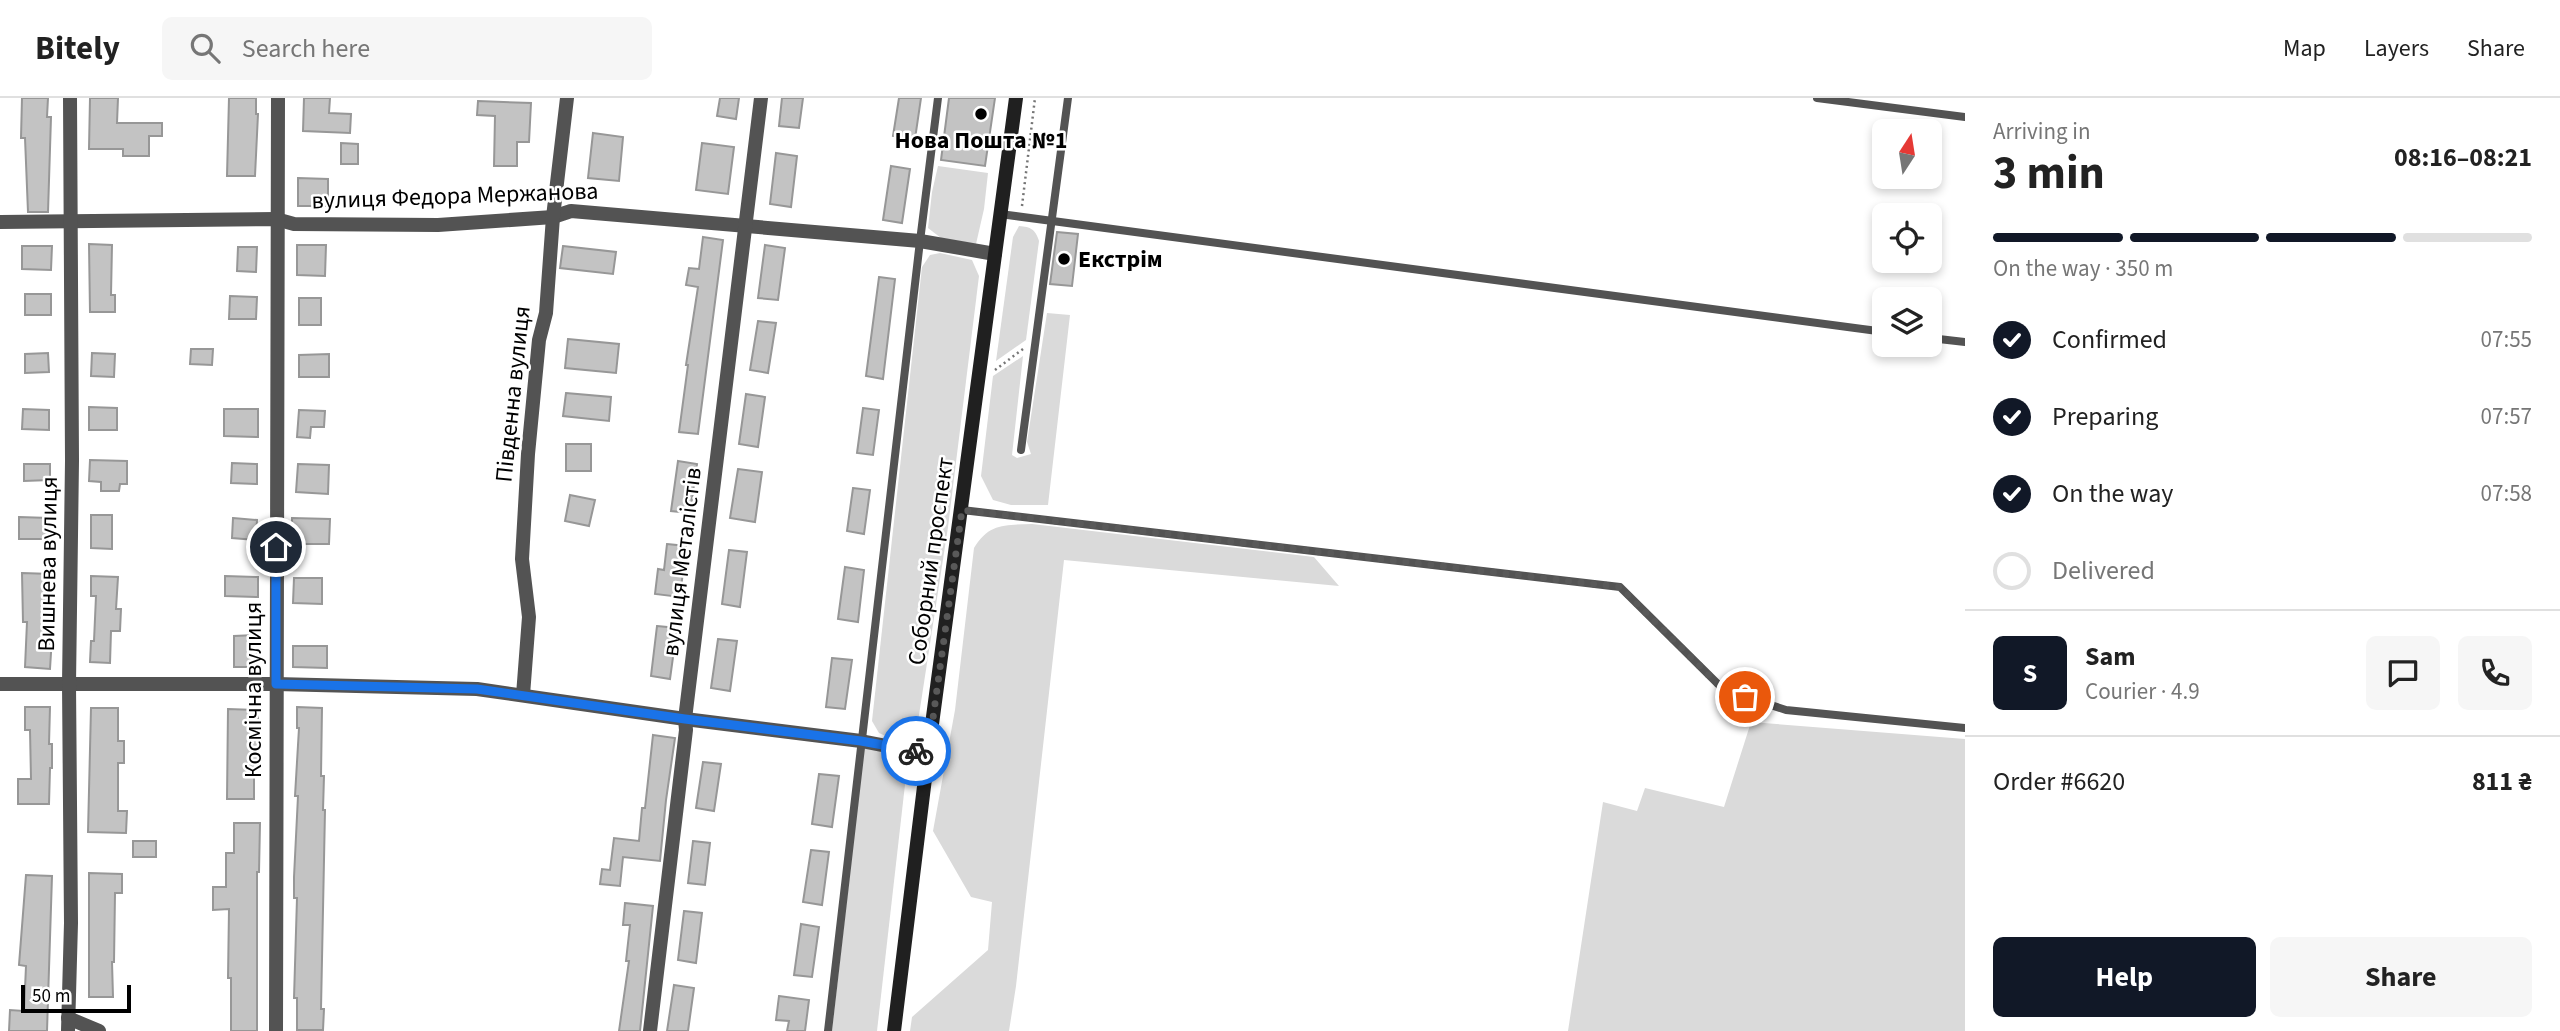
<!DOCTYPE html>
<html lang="en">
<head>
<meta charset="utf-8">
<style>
	:root { --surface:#fff; --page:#f6f6f6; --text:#222; --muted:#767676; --line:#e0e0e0; --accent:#111827 }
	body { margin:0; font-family:"Source Sans 3",sans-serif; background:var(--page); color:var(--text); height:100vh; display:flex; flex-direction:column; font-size:26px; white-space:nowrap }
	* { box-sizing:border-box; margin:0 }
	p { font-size:23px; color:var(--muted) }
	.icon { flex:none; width:38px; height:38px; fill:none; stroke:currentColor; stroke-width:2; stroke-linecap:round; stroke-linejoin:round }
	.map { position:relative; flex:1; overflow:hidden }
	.details { display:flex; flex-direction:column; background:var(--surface); width:595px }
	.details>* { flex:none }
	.needle { width:46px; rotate:12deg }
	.fabs { position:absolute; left:1872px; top:21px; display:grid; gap:14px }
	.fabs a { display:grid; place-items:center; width:70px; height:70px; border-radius:10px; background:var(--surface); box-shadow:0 4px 10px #0003; font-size:35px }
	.scale { position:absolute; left:21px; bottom:18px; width:110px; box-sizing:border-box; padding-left:7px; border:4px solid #000; border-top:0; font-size:19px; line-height:24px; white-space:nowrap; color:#000; -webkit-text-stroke:5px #fff; paint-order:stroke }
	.pin { position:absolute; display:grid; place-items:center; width:60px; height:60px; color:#fff; margin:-30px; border:4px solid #fff; border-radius:50%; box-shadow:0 2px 7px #0007 }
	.courier { position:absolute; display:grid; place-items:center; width:70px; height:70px; margin:-35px; border:5px solid #1a73e8; border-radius:50%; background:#fff; color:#222; box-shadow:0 2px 9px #0007 }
	.headline em { font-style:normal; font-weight:700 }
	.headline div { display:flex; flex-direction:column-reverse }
	.headline { display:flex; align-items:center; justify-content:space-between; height:119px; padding:0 28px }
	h1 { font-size:46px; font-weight:700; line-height:52px }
	.bar { display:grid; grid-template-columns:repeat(4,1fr); gap:10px 7px; align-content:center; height:84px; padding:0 28px }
	.bar i { height:9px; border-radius:5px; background:var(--line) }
	.bar .on { background:var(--accent) }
	.bar p { grid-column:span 4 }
	.line { display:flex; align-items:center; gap:18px; padding:0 28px; border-top:2px solid var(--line) }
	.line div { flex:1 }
	.round { display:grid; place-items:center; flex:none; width:74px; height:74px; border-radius:10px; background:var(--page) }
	ol { padding:0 28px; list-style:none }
	li { display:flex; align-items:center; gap:21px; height:77px }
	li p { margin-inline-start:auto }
	li .icon { padding:7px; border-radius:50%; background:var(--accent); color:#fff; stroke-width:4 }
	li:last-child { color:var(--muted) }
	li i { width:38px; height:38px; border:4px solid var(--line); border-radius:50% }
	.action { display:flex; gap:14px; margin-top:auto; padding:14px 28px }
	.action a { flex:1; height:80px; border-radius:10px; background:var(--accent); color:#fff; font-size:28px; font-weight:700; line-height:80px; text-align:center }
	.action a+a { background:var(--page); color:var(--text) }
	header { display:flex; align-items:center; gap:42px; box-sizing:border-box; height:98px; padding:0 35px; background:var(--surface); border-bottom:2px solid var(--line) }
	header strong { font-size:33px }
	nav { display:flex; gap:38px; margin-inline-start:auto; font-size:24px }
	.search { width:490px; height:63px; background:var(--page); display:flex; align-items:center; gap:18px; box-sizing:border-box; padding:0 24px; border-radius:10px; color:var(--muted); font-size:26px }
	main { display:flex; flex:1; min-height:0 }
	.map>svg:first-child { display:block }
</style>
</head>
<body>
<header>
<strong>Bitely</strong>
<div class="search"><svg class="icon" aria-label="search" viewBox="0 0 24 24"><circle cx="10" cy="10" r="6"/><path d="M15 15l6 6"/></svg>Search here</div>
<nav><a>Map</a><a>Layers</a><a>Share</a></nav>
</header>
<main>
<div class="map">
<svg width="1965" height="933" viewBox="0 0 1965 933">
	<rect width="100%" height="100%" fill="#fff"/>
	<g fill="#dadada">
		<polygon points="938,68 988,75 984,111 976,146 941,140 928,130 932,94"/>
		<path d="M1019 128C1031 129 1035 131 1039 143L1026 242 996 263 1013 139Z"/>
		<polygon points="940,155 972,162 979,178 948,429 917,630 904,638 892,641 879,635 872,623 922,169 930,157"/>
		<polygon points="1047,215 1070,217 1048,407 1011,407 993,402 981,378 993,278 1023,258 1012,357 1017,360 1031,356 1027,344"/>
		<path d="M1032 426 1314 459 1339 488 1064 462 1016 888 1009 933H910L912 919 988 852 992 804 971 799 933 733 955 612 974 450C989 425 1005 427 1032 426Z"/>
		<polygon points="1751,624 1965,641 1965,933 1568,933 1603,704 1637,713 1645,690 1724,709"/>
		<polygon points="864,650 899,657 907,669 877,933 832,933"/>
	</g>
	<g fill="#c3c3c3" stroke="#979797" stroke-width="2">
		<polygon points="22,0 48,0 47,19 51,19 48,114 28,114 25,40 21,40"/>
		<polygon points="90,0 118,0 117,25 162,25 162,38 149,38 149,58 123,58 123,51 89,51"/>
		<polygon points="229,0 256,0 256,16 258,16 255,78 227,78"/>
		<polygon points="304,0 330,0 329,15 351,16 350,35 303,33"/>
		<polygon points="720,0 739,0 736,21 717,18"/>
		<polygon points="782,0 803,0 799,30 779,28"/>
		<polygon points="899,0 921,0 915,41 893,38"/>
		<polygon points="949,0 995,0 985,68 941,62"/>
		<polygon points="478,3 531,5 529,44 517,44 517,68 494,68 495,18 477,17"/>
		<polygon points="593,35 623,39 619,83 588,80"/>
		<polygon points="341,45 358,46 358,66 341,66"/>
		<polygon points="702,45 734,49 728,96 696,92"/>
		<polygon points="776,55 797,58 791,109 770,106"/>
		<polygon points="891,68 910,71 902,125 883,122"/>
		<polygon points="298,80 328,81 328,108 298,108"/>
		<polygon points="1057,134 1078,136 1072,188 1050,186"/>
		<polygon points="703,139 723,142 698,336 679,334 688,267 686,267 698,189 686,187 689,170 699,171"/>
		<polygon points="89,146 112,147 111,197 115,197 115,214 90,214"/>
		<polygon points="297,147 326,147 325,178 297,177"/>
		<polygon points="765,147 785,150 778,202 758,200"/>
		<polygon points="22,148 52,148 51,172 22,171"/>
		<polygon points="563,148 616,154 613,176 560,170"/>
		<polygon points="238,149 257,149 256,174 237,173"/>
		<polygon points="879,179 895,181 883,281 866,278"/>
		<rect x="25" y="196" width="26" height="21"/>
		<polygon points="230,198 257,199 256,221 229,221"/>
		<rect x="299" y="200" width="22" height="27"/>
		<polygon points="758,223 776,225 768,275 750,272"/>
		<polygon points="568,241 619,246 616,275 565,270"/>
		<polygon points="191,251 213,251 212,267 190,266"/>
		<polygon points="48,255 49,274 25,275 25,256"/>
		<polygon points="92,255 115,256 114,279 91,278"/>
		<polygon points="329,256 329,279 299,279 299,257"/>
		<polygon points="566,295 611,299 609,323 563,318"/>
		<polygon points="746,296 765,299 758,349 739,346"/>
		<polygon points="89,309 117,310 117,332 89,332"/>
		<polygon points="863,310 879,312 873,357 857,355"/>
		<polygon points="23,311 49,312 49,332 22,331"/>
		<polygon points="224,311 258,311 258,339 224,338"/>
		<polygon points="299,312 325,313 324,329 311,329 310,340 297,339"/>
		<rect x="566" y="346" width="25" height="27"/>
		<polygon points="90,362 127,363 127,386 120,386 119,393 101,393 101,384 89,383"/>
		<polygon points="678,363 697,366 690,415 671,413"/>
		<polygon points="232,365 257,366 257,386 231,385"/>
		<polygon points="24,366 50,366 50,382 24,383"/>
		<polygon points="298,366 329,367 328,396 296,394"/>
		<polygon points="738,371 762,374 755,424 730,420"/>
		<polygon points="853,390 870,392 864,436 847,433"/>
		<polygon points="570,397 595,402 589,428 565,423"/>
		<polygon points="91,417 112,417 112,451 91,450"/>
		<polygon points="19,419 49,420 49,441 19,441"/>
		<polygon points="233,420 257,422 256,442 232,440"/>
		<polygon points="292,420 330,421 329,446 292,446"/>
		<polygon points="667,446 686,448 680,499 655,496 658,471 664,472"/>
		<polygon points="729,452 747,454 740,509 722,506"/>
		<polygon points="845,469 864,472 858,524 838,521"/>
		<polygon points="22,475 51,476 50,507 54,507 50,571 25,569 27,524 23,524"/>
		<polygon points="91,478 118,479 116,511 121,511 120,533 111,533 110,565 90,564 91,543 94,543 96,498 91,498"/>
		<polygon points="225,478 258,479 258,499 225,498"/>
		<polygon points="294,480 322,480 322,506 293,505"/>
		<polygon points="657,528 677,530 670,581 651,578"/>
		<polygon points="257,537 257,569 234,569 234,538"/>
		<polygon points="718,541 737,543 730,593 711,590"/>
		<polygon points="293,548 327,548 327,570 293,569"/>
		<polygon points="832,560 852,562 845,611 826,609"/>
		<polygon points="25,609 50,609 49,646 52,646 52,670 50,670 49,706 18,706 18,681 31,681 30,632 25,632"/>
		<polygon points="297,609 322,610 321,678 324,678 323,712 325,712 321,911 324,911 323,932 297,932 297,900 294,900 297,800 294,800 294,779 298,698 295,698 299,630 297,630"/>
		<polygon points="91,610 118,610 118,643 124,643 124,665 118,665 118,713 127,713 126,735 88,734"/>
		<polygon points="228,611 258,612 258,666 254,666 254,701 227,701"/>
		<polygon points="653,637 675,640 666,702 660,763 623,759 620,788 600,786 602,771 610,772 614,740 639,743 642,710 645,710"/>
		<polygon points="703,664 721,666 714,713 696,710"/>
		<polygon points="819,676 839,678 832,729 812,726"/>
		<polygon points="234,725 260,725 259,774 257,774 257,933 231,933 231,880 228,880 229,811 213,812 213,789 226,789 226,755 234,755"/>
		<rect x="133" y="743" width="23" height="16"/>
		<polygon points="693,743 710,745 705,787 688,785"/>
		<polygon points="811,752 829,754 822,807 803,804"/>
		<polygon points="89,775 122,776 122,795 115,795 114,864 112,864 113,899 89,899"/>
		<polygon points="26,777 52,778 47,933 9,933 10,912 24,913 26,868 19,867"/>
		<polygon points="625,805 653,808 640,933 619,933 629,863 626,863 630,827 623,827"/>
		<polygon points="684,813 702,815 696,865 678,862"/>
		<polygon points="801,826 819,829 812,879 794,877"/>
		<polygon points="674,887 694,890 688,933 667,933"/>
		<polygon points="779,898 809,902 805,933 787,933 789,923 776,922"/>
	</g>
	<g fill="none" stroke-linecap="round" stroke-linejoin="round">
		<g stroke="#757575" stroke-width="2.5" stroke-dasharray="2 3.5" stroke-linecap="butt">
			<polyline points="1022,108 1035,0"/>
			<polyline points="995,272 1023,251"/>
		</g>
		<g stroke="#535353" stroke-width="8">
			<polyline points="1817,0 1965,19"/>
			<polyline points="1000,116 1885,234"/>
			<polyline points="1930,240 1965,244"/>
			<polyline points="1021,352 1068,0"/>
			<polyline points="962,412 1620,489 1724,592 1786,612 1965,630"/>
			<polyline points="828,933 920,143 938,0"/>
		</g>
		<g stroke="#535353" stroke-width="14">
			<polyline points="0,124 276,121 294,126 438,127 553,119 571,113 920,143 995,156"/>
			<polyline points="0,586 276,586 477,591 685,621 861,643 928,656"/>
			<polyline points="523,597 529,519 522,461 528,356 539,242 546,215 553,119 567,0"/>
			<polyline points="68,920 99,933"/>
			<polyline points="68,933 71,825 69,586 72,363 70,0"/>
			<polyline points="276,933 278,0"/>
			<polyline points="650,933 686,632 685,621 761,0"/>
		</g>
		<polyline stroke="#202020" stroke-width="14" points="894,933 928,656 1016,0"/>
	</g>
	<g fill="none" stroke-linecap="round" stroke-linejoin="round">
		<polyline stroke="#595959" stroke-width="7" stroke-dasharray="0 12.6" points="916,653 928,656 962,412 1620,489 1724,592 1745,599"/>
		<polyline stroke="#1a73e8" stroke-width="9" points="276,449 276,586 477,591 685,621 861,643 916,653"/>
	</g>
	<g fill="#000" stroke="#fff" stroke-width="2.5">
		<circle cx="981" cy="16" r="7"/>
		<circle cx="1064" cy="161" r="7"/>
	</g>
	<g text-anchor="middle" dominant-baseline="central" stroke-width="5" stroke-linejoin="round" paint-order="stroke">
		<g font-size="24" font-weight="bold" fill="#000" stroke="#fff">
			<text x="981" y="42">Нова Пошта №1</text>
			<text x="1078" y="161" text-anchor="start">Екстрім</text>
		</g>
		<g font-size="24" fill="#000" stroke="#fff">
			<text transform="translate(455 98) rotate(-2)">вулиця Федора Мержанова</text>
			<text transform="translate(513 296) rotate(-84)">Південна вулиця</text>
			<text transform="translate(931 463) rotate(-82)">Соборний проспект</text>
			<text transform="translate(682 464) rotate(-83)">вулиця Металістів</text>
			<text transform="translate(48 466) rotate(-89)">Вишнева вулиця</text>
			<text transform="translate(253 592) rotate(-90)">Космічна вулиця</text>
		</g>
	</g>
</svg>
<div class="fabs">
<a><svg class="needle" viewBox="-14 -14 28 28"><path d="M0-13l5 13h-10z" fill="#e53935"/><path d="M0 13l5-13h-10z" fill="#767676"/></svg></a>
<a><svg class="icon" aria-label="locate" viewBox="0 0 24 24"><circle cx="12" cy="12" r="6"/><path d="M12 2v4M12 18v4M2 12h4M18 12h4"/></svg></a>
<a><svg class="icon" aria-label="layers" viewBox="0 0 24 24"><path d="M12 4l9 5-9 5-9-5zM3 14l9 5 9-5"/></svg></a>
</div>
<div class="scale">50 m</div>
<div class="pin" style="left:1745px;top:599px;background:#ea580c"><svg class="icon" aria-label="bag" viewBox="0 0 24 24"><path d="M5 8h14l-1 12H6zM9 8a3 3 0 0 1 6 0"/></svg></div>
<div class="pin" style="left:276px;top:449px;background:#1f2937"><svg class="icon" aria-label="home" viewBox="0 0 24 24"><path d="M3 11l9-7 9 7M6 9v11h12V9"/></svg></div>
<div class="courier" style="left:916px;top:653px"><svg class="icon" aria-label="bike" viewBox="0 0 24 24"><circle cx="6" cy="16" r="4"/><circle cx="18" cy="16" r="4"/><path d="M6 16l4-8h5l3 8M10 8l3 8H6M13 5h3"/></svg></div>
</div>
<section class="details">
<div class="headline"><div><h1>3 min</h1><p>Arriving in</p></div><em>08:16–08:21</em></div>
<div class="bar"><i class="on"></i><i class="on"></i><i class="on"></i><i></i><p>On the way · 350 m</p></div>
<ol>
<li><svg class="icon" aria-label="check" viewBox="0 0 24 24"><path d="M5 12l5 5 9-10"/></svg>Confirmed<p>07:55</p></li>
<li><svg class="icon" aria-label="check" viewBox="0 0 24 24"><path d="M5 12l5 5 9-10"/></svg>Preparing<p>07:57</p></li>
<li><svg class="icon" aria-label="check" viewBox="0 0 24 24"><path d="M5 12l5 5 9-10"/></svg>On the way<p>07:58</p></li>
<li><i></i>Delivered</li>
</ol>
<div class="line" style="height:126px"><b class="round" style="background:var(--accent);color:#fff">S</b><div><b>Sam</b><p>Courier · 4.9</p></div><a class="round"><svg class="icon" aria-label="chat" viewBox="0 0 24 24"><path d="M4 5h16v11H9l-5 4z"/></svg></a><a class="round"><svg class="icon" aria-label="phone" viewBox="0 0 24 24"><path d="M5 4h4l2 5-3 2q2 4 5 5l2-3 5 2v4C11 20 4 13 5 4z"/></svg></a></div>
<div class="line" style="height:91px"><div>Order #6620</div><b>811 ₴</b></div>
<div class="action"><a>Help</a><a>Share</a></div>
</section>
</main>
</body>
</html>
